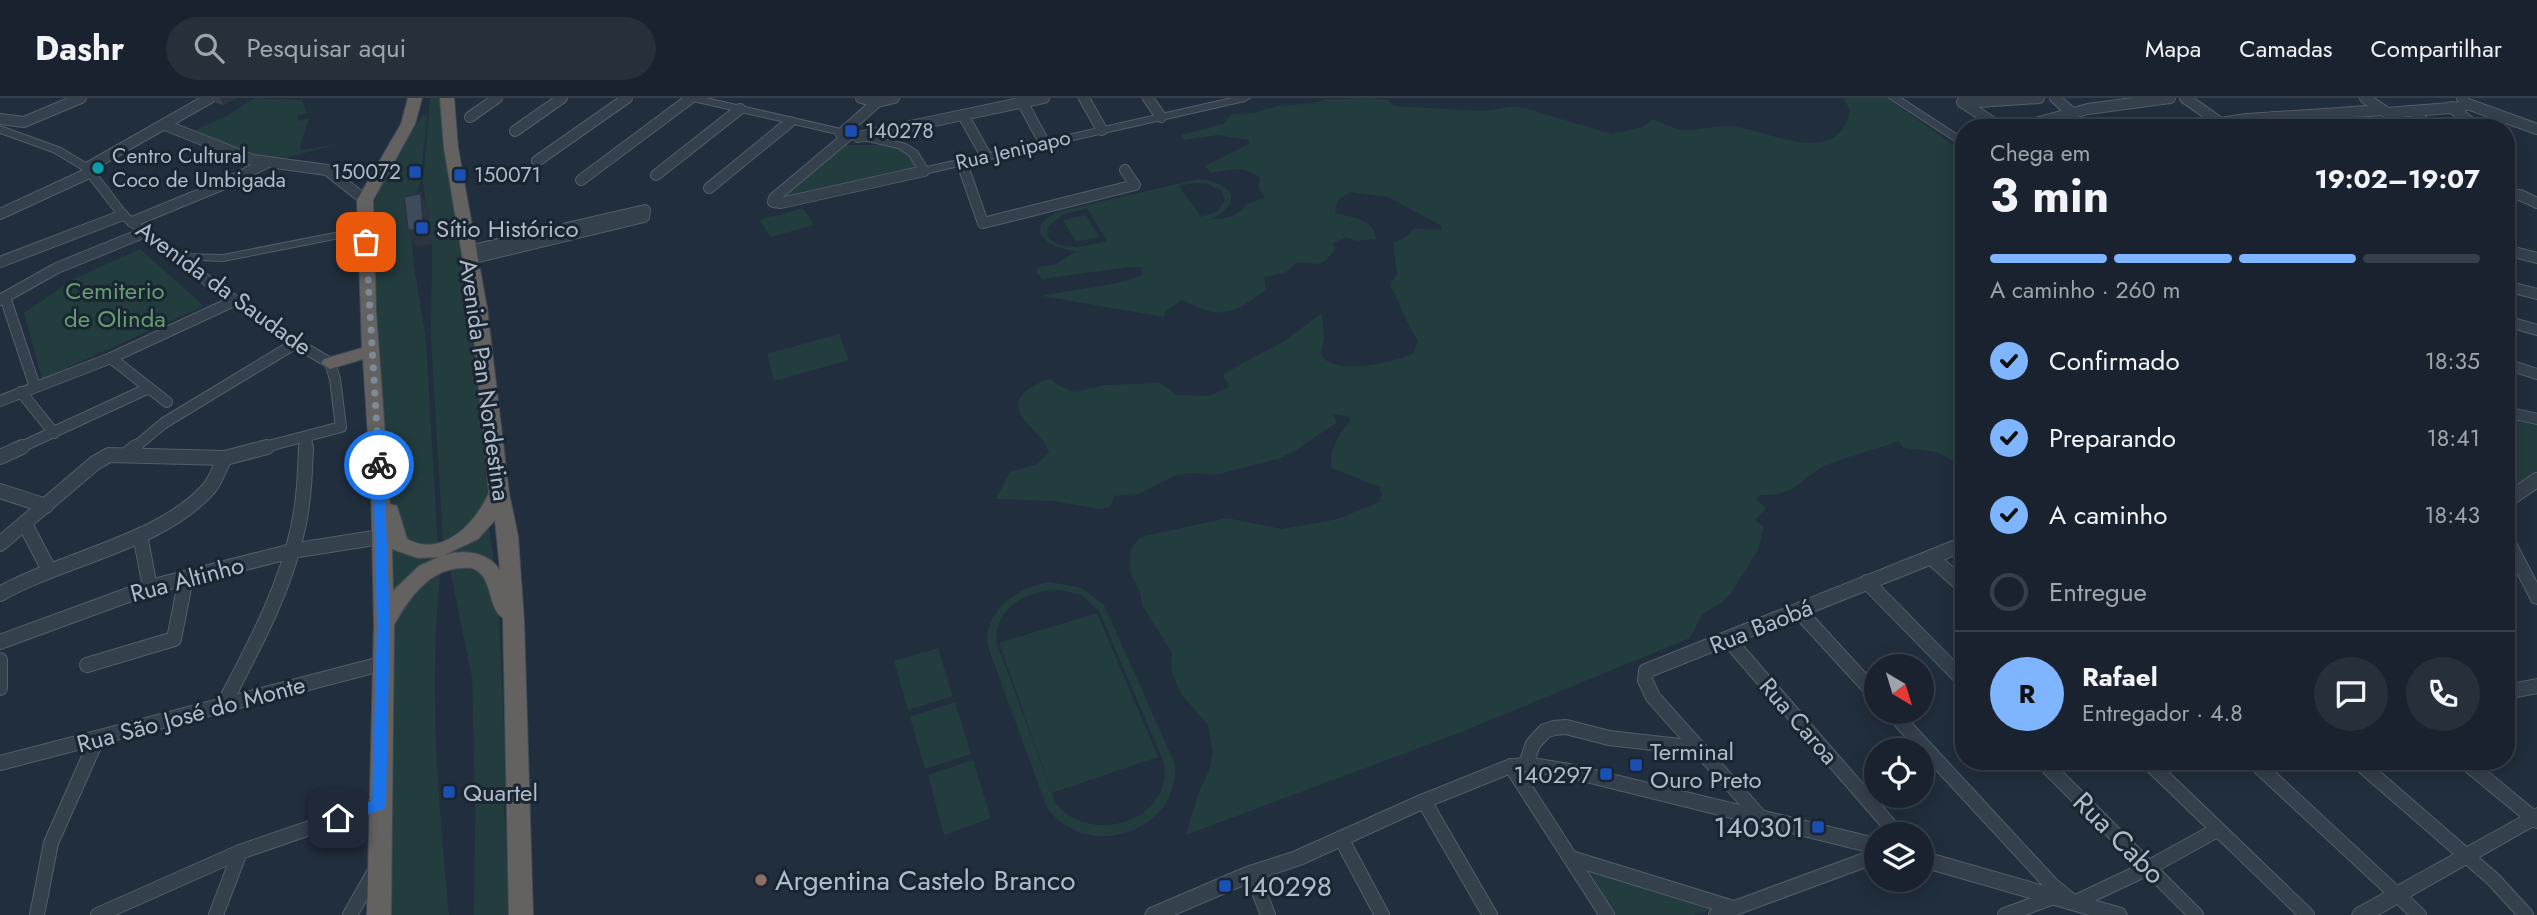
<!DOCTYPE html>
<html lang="pt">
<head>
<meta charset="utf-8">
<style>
	:root { --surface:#19222e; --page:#262f3a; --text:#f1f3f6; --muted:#9fa4aa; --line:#373f4a; --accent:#7fb5ff }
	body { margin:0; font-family:Jost,sans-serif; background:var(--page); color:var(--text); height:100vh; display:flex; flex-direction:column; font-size:26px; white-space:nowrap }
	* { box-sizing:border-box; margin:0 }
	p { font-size:23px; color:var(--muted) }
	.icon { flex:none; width:38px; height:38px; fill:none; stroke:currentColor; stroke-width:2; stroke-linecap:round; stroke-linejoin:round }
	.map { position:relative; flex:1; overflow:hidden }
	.sheet { position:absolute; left:1955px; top:21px; width:560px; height:651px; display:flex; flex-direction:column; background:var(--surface); border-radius:28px; box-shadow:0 4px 18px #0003,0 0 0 2px var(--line) }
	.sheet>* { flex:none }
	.needle { width:46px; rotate:142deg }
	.buttons { position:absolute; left:1864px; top:556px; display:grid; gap:14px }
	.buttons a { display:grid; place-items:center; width:70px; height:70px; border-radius:50%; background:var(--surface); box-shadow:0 4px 18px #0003,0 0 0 2px var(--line); font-size:35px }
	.pin { position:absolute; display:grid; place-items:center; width:60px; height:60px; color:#fff; margin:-30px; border-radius:14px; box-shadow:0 4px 10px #0006 }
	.courier { position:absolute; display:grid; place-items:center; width:70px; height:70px; margin:-35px; border:5px solid #1a73e8; border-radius:50%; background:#fff; color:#222; box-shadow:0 2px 9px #0007 }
	.headline em { font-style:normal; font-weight:700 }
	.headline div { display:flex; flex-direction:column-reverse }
	.headline { display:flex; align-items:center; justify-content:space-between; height:119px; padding:0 35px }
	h1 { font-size:46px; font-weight:700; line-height:52px }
	.bar { display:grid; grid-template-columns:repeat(4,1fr); gap:10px 7px; align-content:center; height:84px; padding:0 35px }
	.bar i { height:9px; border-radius:5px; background:var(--line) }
	.bar .on { background:var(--accent) }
	.bar p { grid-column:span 4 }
	.line { display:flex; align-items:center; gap:18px; padding:0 35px; border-top:2px solid var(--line) }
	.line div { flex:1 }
	.round { display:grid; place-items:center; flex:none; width:74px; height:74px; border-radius:37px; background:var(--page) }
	ol { padding:0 35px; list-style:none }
	li { display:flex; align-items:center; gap:21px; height:77px }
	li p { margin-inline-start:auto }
	li .icon { padding:7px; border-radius:50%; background:var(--accent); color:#111; stroke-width:4 }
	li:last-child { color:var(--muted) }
	li i { width:38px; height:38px; border:4px solid var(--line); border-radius:50% }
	header { display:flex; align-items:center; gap:42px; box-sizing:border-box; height:98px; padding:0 35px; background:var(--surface); border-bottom:2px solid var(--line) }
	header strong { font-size:33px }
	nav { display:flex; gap:38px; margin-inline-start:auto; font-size:24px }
	.search { width:490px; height:63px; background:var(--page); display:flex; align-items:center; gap:18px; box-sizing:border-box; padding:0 24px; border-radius:38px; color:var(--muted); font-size:26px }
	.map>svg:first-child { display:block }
</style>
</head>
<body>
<header>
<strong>Dashr</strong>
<div class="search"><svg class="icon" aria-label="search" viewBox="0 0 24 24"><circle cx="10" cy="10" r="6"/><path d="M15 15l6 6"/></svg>Pesquisar aqui</div>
<nav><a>Mapa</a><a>Camadas</a><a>Compartilhar</a></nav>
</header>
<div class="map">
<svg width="2537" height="817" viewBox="0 0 2537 817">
	<rect width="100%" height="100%" fill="#212e3d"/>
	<g fill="#233c3e" fill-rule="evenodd">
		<polygon points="254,0 302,2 307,15 297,18 298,23 309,20 300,48 302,52 339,46 285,60 264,60 193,33 227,18"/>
		<polygon points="430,0 442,0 461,120 469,210 483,281 494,395 468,438 443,445 431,242 432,145 423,84"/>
		<path d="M1366 0 1387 1 1394 8 1483 13 1517 8 1612 36 1642 29 1653 21C1663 25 1673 31 1684 32 1698 33 1713 28 1727 28 1763 28 1838 75 1850 12L1843 0H1887L1963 54V368L1937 354 1904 350 1898 343C1876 352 1852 357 1829 366 1800 379 1797 399 1760 397L1756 401 1766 411 1755 422 1764 429 1758 452 1731 495 1722 504 1702 517 1690 540 1459 635 1186 737 1198 696 1210 670 1213 654 1208 627 1181 596 1171 572 1172 555 1142 507 1140 494 1129 472 1131 451 1140 439 1227 420 1282 431 1338 421 1379 404 1382 398 1380 389 1331 370C1330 351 1338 337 1350 323L1349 319 1332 316 1337 324 1295 353 1278 361 1215 377 1193 375 1176 377 1138 396 1114 398 1110 409 1099 411 1053 403 996 401 1010 374 1037 366 1049 354C1043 334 1002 314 1025 294 1032 288 1042 282 1051 281L1058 287 1075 294 1105 287 1160 285 1177 297 1208 298 1229 289 1223 277 1225 275 1284 243 1322 215C1322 224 1325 235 1324 243 1323 249 1318 252 1323 259 1337 278 1396 264 1414 255L1418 242C1405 226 1401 205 1390 187L1397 176 1393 145 1406 139 1414 130 1442 132 1440 127 1388 99 1350 94 1337 103 1335 115C1353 120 1374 120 1376 141L1357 143 1346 139 1332 146 1336 150C1317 174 1323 163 1296 165L1285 175 1264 179 1266 192C1232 216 1222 223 1182 202L1165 214 1164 219 1042 198C1065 192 1128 187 1143 176L1140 169H1130L1042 181 1037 175 1038 169 1054 167 1077 153C1048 151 1019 130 1061 113L1198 81C1230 84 1247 103 1211 121 1223 121 1240 119 1246 106L1265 100 1258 88 1260 80C1245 67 1228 72 1211 75L1205 68 1249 46V42L1218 37 1184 42 1181 37 1223 26 1232 16 1254 15 1277 8 1314 5 1326 1ZM1194 85 1208 86 1222 93 1225 102 1218 113 1201 119 1179 88ZM1087 110 1107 143C1087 148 1066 154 1048 140L1047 130 1062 117Z"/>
		<polygon points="423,16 427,19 420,85 410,115 414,168 426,242 438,447 418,451 404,441 394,408 380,385 381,331 371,114 383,80"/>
		<polygon points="843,47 903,47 923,74 784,102 785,93"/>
		<polygon points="803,110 814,127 771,139 759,122"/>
		<polygon points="1086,117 1099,139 1076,144 1063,122"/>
		<polygon points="140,151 204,208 42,281 24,215 72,182"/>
		<polygon points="839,236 849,262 774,283 767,256"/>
		<polygon points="2513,317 2537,326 2537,375 2506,397 2506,320"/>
		<polygon points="488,424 494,466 447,460 447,452"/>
		<path d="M388 438C399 462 418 457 440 454L439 462 390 504Z"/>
		<polygon points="463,465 485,475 494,492 499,523 506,670 504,713 511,776 511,817 474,817 475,707 472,579 449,467"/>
		<path d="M441 468C428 584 438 701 449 817H386L384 707 387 526 405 495Z"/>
		<path d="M1050 484 1082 490 1104 507 1175 666C1180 736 1086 764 1047 710L987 546C986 510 1018 489 1050 484ZM1060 492 1081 497 1099 513 1163 662C1177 722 1091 749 1056 706L997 545C992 509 1030 491 1060 492Z"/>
		<polygon points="1097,515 1158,659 1052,695 999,545"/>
		<polygon points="938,550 953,598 908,612 894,563"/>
		<polygon points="955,604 971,656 925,671 910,619"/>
		<polygon points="973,662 991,720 944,737 928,677"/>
		<polygon points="1589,773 1710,812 1694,817 1615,817"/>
	</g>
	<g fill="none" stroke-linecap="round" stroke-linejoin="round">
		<g stroke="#535e6b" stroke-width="12">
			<g id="minor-far1">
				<polyline points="861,0 877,4 894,0"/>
				<polyline points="1020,0 1044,44"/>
				<polyline points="1084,0 1102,32"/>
				<polyline points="1148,0 1161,19"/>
				<polyline points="2055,0 2071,14"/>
				<polyline points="2185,0 2222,26"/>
				<polyline points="2365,0 2410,30"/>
				<polyline points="1962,4 2001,30"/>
				<polyline points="1963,5 2039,0"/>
				<polyline points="2465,5 2537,31"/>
				<polyline points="2451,9 2470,24"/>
				<polyline points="2413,13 2430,30"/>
				<polyline points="2387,15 2462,9 2466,6 2462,0"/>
				<polyline points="2331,16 2351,30"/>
				<polyline points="963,17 986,58"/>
				<polyline points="470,19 497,0"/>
				<polyline points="2273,19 2288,30"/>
				<polyline points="0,21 24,24 81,0"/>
				<polyline points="165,27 253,62 327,72 365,102"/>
				<polyline points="2017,30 2088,11 2170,0"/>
				<polyline points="2186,30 2247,21 2383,12"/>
				<polyline points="515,33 562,0"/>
				<polyline points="841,36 877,4"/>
				<polyline points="849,37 774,100 773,104 781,105 924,73"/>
				<polyline points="858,39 1044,0"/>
				<polyline points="537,63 627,0"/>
				<polyline points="962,65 983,125 1135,87 1125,72"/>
				<polyline points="87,70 210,0"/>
				<polyline points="656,77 740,11"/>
				<polyline points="581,82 691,0"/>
				<polyline points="709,90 790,24"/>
				<polyline points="2506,96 2520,97 2537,105"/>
				<polyline points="0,116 91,74"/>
				<polyline points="132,124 222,87 266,65"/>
				<polyline points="2506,152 2537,160"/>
				<polyline points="468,153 645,112 644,119 470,161"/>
				<polyline points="175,159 279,235 330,265 335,281 341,329 261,350"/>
				<polyline points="0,164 123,117"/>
				<polyline points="2506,188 2537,196"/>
				<polyline points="5,199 35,289"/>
				<polyline points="0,202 57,170 143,135"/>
				<polyline points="2506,223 2537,232"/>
				<polyline points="111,260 167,304"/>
				<polyline points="2506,266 2537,276"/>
				<polyline points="21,294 54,335"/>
				<polyline points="0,303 111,260 234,203"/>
				<polyline points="2506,314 2537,321"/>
				<polyline points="19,350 149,290"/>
				<polyline points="134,350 164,325 296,245"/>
				<polyline points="306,350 307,339"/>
			</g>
		</g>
		<g stroke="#535e6b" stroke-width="16">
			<g id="minor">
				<polyline points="127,356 136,349"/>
				<polyline points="0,359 22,349"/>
				<polyline points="0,393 46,408"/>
				<polyline points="2506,403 2537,382"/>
				<polyline points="25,426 48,470"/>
				<polyline points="140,437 150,489"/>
				<polyline points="0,446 95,365 109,357 225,360 267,349"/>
				<polyline points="1931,459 1964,489"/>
				<polyline points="1867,484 1964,583"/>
				<path d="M0 496C63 460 164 444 210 389 216 381 220 369 225 360"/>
				<polyline points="1799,513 1876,597"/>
				<polyline points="1728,541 1898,737"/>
				<polyline points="0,544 150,489 292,453 380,439"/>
				<polyline points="0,562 0,590"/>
				<polyline points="87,567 174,541 186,480"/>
				<polyline points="2506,594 2537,588"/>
				<path d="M225 604C254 548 285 492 298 430 304 403 305 376 306 349"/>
				<polyline points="1892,614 2052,787 2074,805 2148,770 2217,732"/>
				<polyline points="2042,663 2196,817"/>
				<polyline points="2147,663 2307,817"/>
				<polyline points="2253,663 2419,817"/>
				<polyline points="2357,663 2493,781 2526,817"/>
				<polyline points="2464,663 2537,723"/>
				<polyline points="0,665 381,566"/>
				<polyline points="1526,666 1533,646 1545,633 1554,630 1566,629 1609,640 1697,650"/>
				<polyline points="1511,668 1607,817"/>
				<polyline points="1424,703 1490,817"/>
				<polyline points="1761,720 1653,599 1645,582 1646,573 1964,446"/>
				<polyline points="1341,740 1382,817"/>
				<polyline points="1571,760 1733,810"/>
				<polyline points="1252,775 1268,817"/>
				<polyline points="37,817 51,745 97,641"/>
				<polyline points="98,817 240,754 379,706"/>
				<polyline points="216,817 240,754"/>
				<polyline points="350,817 375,773"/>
				<polyline points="1716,817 1876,758"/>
				<polyline points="2005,817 2054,799"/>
			</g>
		</g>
		<g stroke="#535e6b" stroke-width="2">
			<g id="tertiary">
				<polygon points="688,0 706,0 906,46 917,53 927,69 1232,0 1250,0 1245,3 924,76 920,75 909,57 898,50 693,3"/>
				<polygon points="1889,0 1901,0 1964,41 1964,49"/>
				<polygon points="0,28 61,50 91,68 127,115 178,156 223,157 365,129 371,132 365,135 223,163 171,161 119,119 83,72 53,54 0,35"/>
				<polygon points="2506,434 2511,435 2537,485 2537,506 2532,504 2506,453"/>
				<polygon points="1526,659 1570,666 1876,740 1876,756 1570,680 1526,673 1512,675 1430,708 1303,766 1256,782 1174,817 1145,817 1148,811 1246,769 1293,754 1418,698 1505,663"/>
				<polygon points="2537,710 2537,726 2378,817 2352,817 2355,811"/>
				<polygon points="1922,753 2118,809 2124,811 2127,817 2089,817 1922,769"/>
			</g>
		</g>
		<g stroke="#404b58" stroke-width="2">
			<path id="trunk" d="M408 0H422L415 26 373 102 376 212 390 406 397 408 407 441C443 461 476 424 489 395L471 210 444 50 440 0H454L458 50 487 210 509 395 518 438 524 523 533 817H509L503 520C490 512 492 489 482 477 476 470 471 469 462 470 429 471 409 500 394 527L391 817H367L374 527 371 385 363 261 330 271 321 265 324 261 362 250 357 102 401 26ZM495 422 500 472C488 454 465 451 444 457L478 441ZM392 451 418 460 439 459 419 468 393 493Z"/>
		</g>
		<use href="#minor-far1" stroke="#35404d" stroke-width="10"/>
		<use href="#minor" stroke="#35404d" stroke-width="14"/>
		<use href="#tertiary" fill="#35404d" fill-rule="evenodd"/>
		<use href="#trunk" fill="#646260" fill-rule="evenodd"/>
	</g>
	<polygon fill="#344150" points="213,0 236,0 224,7 216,5"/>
	<g fill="#2b3541">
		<polygon points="220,0 236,0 224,7"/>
		<polygon points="421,95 429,111 432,146 417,149 408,133"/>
	</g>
	<polygon fill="#3d4c5d" stroke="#2b3541" stroke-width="2" points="421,95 424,130 408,133 404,99"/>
	<polygon fill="#1a73e8" points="379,363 384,367 390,527 386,706 384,711 338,726 331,720 333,716 372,703 377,527 373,367"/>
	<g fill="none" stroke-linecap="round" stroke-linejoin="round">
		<polyline stroke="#7e8a98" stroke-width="7" stroke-dasharray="0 12.6" points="366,144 379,367"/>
	</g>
	<g fill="#1a4fb4" stroke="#1a2532" stroke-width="2.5">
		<rect x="844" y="26" width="14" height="14" rx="3.5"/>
		<rect x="408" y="67" width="14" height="14" rx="3.5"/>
		<rect x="453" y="70" width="14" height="14" rx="3.5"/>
		<rect x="415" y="123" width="14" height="14" rx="3.5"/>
		<rect x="1629" y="660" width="14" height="14" rx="3.5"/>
		<rect x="1599" y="669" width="14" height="14" rx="3.5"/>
		<rect x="442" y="687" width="14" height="14" rx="3.5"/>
		<rect x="1811" y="722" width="14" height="14" rx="3.5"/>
		<rect x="1218" y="781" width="14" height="14" rx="3.5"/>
	</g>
	<circle fill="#0f9aa8" stroke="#1a2532" stroke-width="2.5" cx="98" cy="70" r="7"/>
	<circle fill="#8d6e63" stroke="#1a2532" stroke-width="2.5" cx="761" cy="782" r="7"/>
	<g text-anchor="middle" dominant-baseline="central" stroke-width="6" stroke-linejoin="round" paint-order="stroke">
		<g font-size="21" fill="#b0bbc9" stroke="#1a2532" text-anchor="start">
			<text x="865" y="33">140278</text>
			<text x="112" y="58">Centro Cultural<tspan x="112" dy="24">Coco de Umbigada</tspan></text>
			<text x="401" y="74" text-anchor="end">150072</text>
			<text x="474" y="77">150071</text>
		</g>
		<g font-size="21" fill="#b0bbc9" stroke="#1a2532">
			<text transform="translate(1013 52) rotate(-13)">Rua Jenipapo</text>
		</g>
		<g font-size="24" fill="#b0bbc9" stroke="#1a2532" text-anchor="start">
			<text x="436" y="130">Sítio Histórico</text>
			<text x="1650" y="653">Terminal<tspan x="1650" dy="28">Ouro Preto</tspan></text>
			<text x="1592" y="676" text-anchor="end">140297</text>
			<text x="463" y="694">Quartel</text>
		</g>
		<g font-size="24" fill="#b0bbc9" stroke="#1a2532">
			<text transform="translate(224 190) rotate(36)">Avenida da Saudade</text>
			<text transform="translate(485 282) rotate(82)">Avenida Pan Nordestina</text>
			<text transform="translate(187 481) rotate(-15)">Rua Altinho</text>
			<text transform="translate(1761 528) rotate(-22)">Rua Baobá</text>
			<text transform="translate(191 616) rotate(-15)">Rua São José do Monte</text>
			<text transform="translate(1799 623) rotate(49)">Rua Caroa</text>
		</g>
		<g font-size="24" fill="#669c70" stroke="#1a2532">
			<text x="115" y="192">Cemiterio<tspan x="115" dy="28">de Olinda</tspan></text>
		</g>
		<g font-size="28" fill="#b0bbc9" stroke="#1a2532" text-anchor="start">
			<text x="1804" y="729" text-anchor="end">140301</text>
			<text x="775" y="782">Argentina Castelo Branco</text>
			<text x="1239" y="788">140298</text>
		</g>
		<g font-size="28" fill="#b0bbc9" stroke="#1a2532">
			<text transform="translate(2119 740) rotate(45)">Rua Cabo</text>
		</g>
	</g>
</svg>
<div class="buttons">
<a><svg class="needle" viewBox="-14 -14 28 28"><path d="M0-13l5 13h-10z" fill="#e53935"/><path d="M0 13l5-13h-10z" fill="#9fa4aa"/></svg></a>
<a><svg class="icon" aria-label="locate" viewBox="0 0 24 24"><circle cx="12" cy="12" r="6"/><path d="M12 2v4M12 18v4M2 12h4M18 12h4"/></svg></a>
<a><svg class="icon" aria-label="layers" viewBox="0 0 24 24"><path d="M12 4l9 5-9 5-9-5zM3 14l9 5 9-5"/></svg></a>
</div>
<div class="pin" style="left:366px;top:144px;background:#ea580c"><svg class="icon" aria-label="bag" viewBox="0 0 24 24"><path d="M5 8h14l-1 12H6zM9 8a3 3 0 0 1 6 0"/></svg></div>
<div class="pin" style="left:338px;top:720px;background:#1f2937"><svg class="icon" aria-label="home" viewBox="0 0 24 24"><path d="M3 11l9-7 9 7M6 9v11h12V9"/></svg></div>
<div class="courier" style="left:379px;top:367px"><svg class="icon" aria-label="bike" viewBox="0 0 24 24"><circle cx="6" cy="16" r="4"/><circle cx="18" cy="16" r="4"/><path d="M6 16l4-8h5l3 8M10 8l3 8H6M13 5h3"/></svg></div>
<section class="sheet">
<div class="headline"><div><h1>3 min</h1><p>Chega em</p></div><em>19:02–19:07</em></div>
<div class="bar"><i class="on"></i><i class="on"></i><i class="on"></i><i></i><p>A caminho · 260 m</p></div>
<ol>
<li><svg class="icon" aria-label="check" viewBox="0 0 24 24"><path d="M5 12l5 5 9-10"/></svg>Confirmado<p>18:35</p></li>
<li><svg class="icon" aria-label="check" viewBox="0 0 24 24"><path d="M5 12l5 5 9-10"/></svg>Preparando<p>18:41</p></li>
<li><svg class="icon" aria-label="check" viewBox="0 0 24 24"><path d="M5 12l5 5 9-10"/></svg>A caminho<p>18:43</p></li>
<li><i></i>Entregue</li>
</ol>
<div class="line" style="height:126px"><b class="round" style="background:var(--accent);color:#111">R</b><div><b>Rafael</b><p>Entregador · 4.8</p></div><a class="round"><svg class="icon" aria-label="chat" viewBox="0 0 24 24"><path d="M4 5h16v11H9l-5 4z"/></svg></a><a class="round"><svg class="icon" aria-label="phone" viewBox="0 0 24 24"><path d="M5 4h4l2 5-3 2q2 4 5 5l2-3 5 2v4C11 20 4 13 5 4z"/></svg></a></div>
</section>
</div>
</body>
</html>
